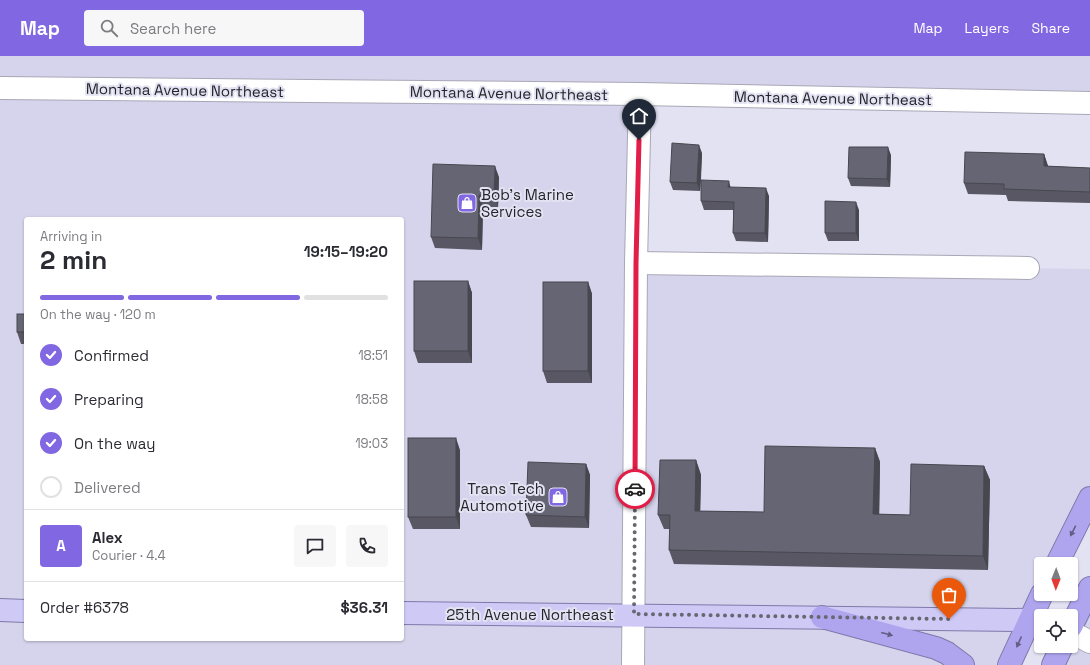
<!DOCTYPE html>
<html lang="en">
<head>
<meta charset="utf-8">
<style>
	:root { --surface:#fff; --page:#f7f7f7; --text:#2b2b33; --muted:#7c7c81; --line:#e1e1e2; --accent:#8167e2 }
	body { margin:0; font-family:"Space Grotesk",sans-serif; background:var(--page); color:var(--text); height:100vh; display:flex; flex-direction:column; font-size:15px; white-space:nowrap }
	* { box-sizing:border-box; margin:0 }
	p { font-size:13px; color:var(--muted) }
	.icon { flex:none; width:22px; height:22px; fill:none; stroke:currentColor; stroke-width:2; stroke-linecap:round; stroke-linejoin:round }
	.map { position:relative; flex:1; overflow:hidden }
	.side { position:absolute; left:24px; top:161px; width:380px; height:424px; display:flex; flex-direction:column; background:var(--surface); border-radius:4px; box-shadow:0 1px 3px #0004 }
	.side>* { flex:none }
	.needle { width:26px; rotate:181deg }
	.fabs { position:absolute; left:1034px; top:501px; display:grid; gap:8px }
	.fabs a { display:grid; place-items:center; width:44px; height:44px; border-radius:4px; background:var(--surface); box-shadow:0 1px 3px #0004; font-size:20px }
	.pin { position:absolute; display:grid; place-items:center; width:34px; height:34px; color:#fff; margin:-41px -17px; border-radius:50% 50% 50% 0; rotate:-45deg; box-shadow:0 0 4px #0007 }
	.pin .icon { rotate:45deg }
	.courier { position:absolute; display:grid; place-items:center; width:40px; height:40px; margin:-20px; border:3px solid #e11d48; border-radius:50%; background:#fff; color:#222; box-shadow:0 1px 5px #0007 }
	.head em { font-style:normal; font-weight:700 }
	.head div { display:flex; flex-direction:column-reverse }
	.head { display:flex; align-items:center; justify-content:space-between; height:68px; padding:0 16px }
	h1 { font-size:26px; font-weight:700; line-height:30px }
	.bar { display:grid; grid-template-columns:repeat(4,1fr); gap:6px 4px; align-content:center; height:48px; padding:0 16px }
	.bar i { height:5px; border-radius:3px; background:var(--line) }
	.bar .active { background:var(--accent) }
	.bar p { grid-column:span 4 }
	.line { display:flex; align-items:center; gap:10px; padding:0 16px; border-top:1px solid var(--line) }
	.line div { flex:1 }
	.round { display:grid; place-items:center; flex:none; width:42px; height:42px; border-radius:4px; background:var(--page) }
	ol { padding:0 16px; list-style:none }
	li { display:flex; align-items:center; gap:12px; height:44px }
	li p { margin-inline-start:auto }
	li .icon { padding:4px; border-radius:50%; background:var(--accent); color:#fff; stroke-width:4 }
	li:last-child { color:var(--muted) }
	li i { width:22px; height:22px; border:2px solid var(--line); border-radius:50% }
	header { display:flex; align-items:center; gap:24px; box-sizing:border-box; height:56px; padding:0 20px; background:var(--accent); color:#fff }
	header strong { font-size:19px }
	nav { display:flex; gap:22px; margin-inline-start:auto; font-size:14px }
	.search { width:280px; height:36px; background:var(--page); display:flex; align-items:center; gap:10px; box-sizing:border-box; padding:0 14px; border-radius:4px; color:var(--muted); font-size:15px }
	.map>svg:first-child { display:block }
</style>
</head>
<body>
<header>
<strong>Map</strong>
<div class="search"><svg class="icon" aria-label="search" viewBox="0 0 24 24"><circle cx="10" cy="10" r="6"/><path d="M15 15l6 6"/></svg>Search here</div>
<nav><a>Map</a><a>Layers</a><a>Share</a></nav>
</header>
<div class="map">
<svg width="1090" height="609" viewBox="0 0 1090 609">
	<rect width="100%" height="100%" fill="#e3e2f3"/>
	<g fill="#d6d4ec" fill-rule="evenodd">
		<path d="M0 0H1090V47L640 38 637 207 1090 213V442L1057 508H1041V538L1009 609H0ZM26 163H402V583H26Z"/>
		<polygon points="1090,532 1090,609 1053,609"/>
	</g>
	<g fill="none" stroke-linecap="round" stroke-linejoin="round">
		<g stroke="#a8a7b6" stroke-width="24">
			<g id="minor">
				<polyline points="0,32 640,38 1090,47"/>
				<polyline points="636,207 1028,212"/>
				<polyline points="1071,576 1090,586"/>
				<polyline points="633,609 636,207 640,38"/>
			</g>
		</g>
		<g stroke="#7f78aa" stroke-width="24">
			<g id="major">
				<polyline points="0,554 26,555"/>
				<polyline points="402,557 1029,564 1041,567"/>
			</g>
		</g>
		<g stroke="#7f78aa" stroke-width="24">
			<g id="highway">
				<polyline points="1057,508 1090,442"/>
				<polyline points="822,561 936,592 947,597 963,609"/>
				<polyline points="1071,571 1090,532"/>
				<polyline points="1009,609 1042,538"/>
				<polyline points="1053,609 1062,590"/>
			</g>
		</g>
		<use href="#minor" stroke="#fff" stroke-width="22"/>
		<use href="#major" stroke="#cfc9f5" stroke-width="22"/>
		<use href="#highway" stroke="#afa5ef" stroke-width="22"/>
	</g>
	<g fill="#585763">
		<polygon points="702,97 701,124 769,140 768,186 736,185 733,177 733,154 704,154 701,145 701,124 700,135 673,134 670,126"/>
		<polygon points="1044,98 1048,110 1090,112 1090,147 1008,145 1006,139 968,138 964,127"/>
		<polygon points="891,99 890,131 851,130 848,122"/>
		<polygon points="499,121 498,151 483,151 482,194 435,192 431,181"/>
		<polygon points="859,154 859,185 828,185 825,177"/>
		<polygon points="468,225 472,237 472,307 418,307 414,295"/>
		<polygon points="588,226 592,238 592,327 547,327 543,315"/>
		<polygon points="26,258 26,288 21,288 17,276"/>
		<polygon points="875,392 880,406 879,458 910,459 984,410 990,424 988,514 674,508 669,494 670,473 664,473 658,459 696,404 701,419 700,455 764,456"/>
		<polygon points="460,394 460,473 413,473 408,461"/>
		<polygon points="586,408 590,419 589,472 531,471 526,459"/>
	</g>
	<g fill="#474750">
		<polygon points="699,89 702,97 700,135 697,127"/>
		<polygon points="888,91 891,99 890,131 887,123"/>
		<polygon points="1044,98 1048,110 1048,122 1044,110"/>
		<polygon points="495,110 499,121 498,151 494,139"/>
		<polygon points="729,125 731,133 728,131"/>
		<polygon points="766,132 769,140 768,186 765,177"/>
		<polygon points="479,139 483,151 482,194 478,182"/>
		<polygon points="856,146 859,154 859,185 856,177"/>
		<polygon points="468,225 472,237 472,307 468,295"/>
		<polygon points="588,226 592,238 592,327 588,315"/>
		<polygon points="456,382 460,394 460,473 456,461"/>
		<polygon points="875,392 880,406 879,473 873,458"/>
		<polygon points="696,404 701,419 700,469 695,455"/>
		<polygon points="586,408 590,419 589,472 585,461"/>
		<polygon points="984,410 990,424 988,514 983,500"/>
	</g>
	<g fill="#666573" stroke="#474750">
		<polygon points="672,87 699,89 697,127 670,126"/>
		<polygon points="849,91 888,91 887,123 848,122"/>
		<polygon points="965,96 1044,98 1044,110 1090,112 1090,136 1004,133 1004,128 964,127"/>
		<polygon points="433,108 495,110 494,139 479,139 478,182 431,181"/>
		<polygon points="701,124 729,125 728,131 766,132 765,177 733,177 734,146 701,145"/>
		<polygon points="825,145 856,146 856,177 825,177"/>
		<rect x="414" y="225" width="54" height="70"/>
		<rect x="543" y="226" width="45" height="89"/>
		<rect x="17" y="258" width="9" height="18"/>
		<rect x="408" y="382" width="48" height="79"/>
		<polygon points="765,390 875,392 873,458 910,459 911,408 984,410 983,500 669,494 670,459 658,459 660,404 696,404 695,455 764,456"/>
		<polygon points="528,406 586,408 585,461 526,459"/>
	</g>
	<defs><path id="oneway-solid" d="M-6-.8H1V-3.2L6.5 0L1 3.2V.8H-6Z"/></defs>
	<g fill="#635e83">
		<use href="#oneway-solid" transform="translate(1073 475) rotate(117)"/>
		<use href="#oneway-solid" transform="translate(887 578) rotate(15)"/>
		<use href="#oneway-solid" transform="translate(1019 586) rotate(114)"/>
	</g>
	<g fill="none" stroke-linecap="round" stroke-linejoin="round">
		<polyline stroke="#686670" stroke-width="4" stroke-dasharray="0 7.2" points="635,433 634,558 949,563"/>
		<polyline stroke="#e11d48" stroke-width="5" points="635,433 636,207 639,84"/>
	</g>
	<defs>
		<g id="shop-square" transform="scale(1)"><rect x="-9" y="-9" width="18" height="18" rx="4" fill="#8167e2" stroke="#e3e2f3"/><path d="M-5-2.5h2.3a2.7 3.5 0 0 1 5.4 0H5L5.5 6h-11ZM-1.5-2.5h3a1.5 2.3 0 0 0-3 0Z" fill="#fff"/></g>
	</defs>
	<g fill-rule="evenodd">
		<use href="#shop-square" x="467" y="147"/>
		<use href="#shop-square" x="558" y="441"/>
	</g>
	<g text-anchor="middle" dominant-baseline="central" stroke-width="4" stroke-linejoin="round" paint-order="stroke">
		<g font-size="15" fill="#25242a" stroke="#e3e2f3">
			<text transform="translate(185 34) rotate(1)">Montana Avenue Northeast</text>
			<text transform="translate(509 37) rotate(1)">Montana Avenue Northeast</text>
			<text transform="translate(833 42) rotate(1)">Montana Avenue Northeast</text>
			<text x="530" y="558">25th Avenue Northeast</text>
		</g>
		<g font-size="15" fill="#25242a" stroke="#e3e2f3" text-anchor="start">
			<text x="481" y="138">Bob's Marine<tspan x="481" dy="17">Services</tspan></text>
			<text x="544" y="432" text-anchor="end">Trans Tech<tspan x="544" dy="17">Automotive</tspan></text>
		</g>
	</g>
</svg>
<div class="fabs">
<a><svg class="needle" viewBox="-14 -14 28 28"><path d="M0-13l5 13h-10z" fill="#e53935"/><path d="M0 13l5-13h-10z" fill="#7c7c81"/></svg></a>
<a><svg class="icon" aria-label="locate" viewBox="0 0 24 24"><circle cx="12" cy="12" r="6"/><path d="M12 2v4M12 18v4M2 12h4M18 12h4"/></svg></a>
</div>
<div class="pin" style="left:949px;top:563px;background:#ea580c"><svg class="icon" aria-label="bag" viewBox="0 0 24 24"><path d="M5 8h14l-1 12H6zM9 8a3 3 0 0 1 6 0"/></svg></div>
<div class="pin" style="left:639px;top:84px;background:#1f2937"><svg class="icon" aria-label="home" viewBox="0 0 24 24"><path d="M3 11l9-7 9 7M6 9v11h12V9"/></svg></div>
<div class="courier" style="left:635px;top:433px"><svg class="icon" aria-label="car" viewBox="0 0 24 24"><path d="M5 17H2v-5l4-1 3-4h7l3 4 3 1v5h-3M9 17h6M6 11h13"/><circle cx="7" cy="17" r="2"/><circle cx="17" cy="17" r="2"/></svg></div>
<section class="side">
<div class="head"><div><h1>2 min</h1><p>Arriving in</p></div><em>19:15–19:20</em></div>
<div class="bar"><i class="active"></i><i class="active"></i><i class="active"></i><i></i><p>On the way · 120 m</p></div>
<ol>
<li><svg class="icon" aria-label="check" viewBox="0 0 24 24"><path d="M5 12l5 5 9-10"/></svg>Confirmed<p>18:51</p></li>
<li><svg class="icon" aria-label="check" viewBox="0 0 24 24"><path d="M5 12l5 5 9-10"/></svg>Preparing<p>18:58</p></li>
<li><svg class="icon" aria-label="check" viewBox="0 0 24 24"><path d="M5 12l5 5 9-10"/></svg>On the way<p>19:03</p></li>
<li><i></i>Delivered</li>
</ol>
<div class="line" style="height:72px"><b class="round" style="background:var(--accent);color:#fff">A</b><div><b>Alex</b><p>Courier · 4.4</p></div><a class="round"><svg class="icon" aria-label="chat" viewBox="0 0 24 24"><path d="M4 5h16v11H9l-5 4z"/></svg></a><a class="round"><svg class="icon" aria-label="phone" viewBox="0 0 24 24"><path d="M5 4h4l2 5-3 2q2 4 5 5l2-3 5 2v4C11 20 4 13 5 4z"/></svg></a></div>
<div class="line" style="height:52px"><div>Order #6378</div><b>$36.31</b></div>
</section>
</div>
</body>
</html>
